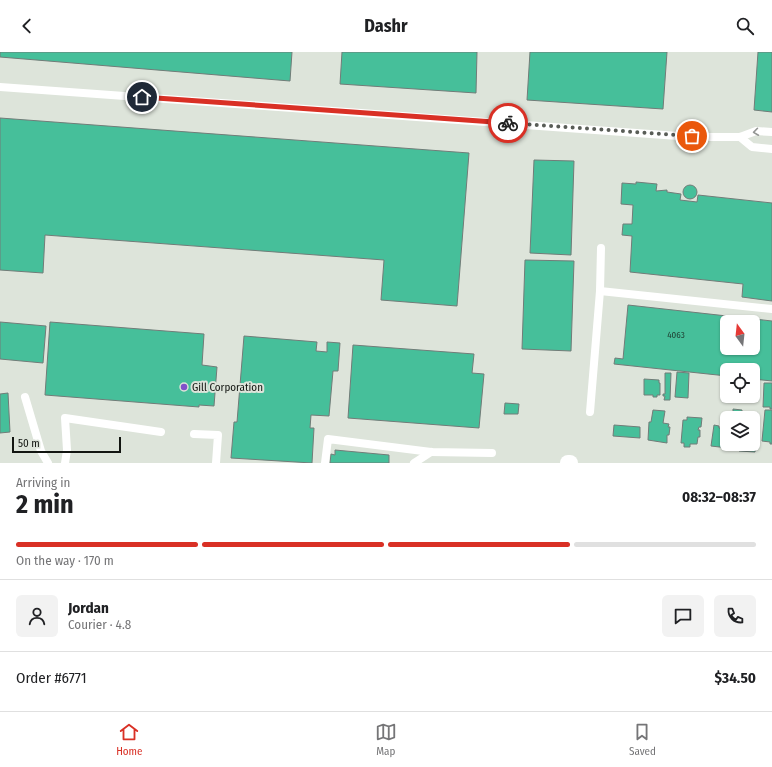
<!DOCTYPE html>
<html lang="en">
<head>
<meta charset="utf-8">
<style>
	:root { --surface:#fff; --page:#f2f2f2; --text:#202124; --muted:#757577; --line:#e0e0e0; --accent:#d93025 }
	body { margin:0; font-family:"Fira Sans Condensed",sans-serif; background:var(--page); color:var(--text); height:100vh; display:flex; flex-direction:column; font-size:15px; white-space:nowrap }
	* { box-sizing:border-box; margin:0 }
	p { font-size:13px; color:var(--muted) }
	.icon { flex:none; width:22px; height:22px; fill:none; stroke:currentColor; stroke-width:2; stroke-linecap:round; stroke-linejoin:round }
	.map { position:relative; height:411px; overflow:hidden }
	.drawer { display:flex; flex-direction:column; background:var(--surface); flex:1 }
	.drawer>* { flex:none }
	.needle { width:26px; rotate:345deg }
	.controls { position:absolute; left:720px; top:263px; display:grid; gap:8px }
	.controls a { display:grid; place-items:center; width:40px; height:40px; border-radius:6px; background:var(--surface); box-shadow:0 1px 3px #0004; font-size:20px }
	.scale { position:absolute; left:12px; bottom:10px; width:109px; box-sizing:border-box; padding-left:4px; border:2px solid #121511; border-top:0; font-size:11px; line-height:14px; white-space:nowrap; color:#121511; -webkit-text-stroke:3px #dde4da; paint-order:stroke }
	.pin { position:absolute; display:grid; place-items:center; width:34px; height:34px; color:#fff; margin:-17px; border:2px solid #fff; border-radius:50%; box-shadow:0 1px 4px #0007 }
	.courier { position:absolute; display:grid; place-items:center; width:40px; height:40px; margin:-20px; border:3px solid #d93025; border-radius:50%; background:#fff; color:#222; box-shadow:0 1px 5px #0007 }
	.headline em { font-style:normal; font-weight:700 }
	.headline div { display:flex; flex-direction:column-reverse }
	.headline { display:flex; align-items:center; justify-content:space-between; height:68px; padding:0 16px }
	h1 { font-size:26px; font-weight:700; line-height:30px }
	.bar { display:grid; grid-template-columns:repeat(4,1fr); gap:6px 4px; align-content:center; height:48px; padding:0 16px }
	.bar i { height:5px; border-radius:3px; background:var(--line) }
	.bar .on { background:var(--accent) }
	.bar p { grid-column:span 4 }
	.line { display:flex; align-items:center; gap:10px; padding:0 16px; border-top:1px solid var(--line) }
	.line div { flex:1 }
	.round { display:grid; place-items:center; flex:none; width:42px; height:42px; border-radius:6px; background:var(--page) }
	header { display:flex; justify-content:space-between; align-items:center; height:52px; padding:0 16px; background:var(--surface); font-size:18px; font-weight:700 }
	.dock { display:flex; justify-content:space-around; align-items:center; height:56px; border-top:1px solid var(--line); background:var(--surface); font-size:11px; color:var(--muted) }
	.dock a { display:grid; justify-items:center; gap:2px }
	.dock .on { color:var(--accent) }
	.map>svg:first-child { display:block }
</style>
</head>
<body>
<header><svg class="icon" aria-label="back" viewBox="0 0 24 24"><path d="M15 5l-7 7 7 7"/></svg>Dashr<svg class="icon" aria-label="search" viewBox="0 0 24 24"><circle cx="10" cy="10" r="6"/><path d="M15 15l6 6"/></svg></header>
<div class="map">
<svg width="772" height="411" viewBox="0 0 772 411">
	<rect width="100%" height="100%" fill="#dde4da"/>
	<g fill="#46bf9a" stroke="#717c78" fill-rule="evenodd">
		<polygon points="0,0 292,0 290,29 0,5"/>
		<polygon points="342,0 477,0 476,41 340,32"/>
		<polygon points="530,0 667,0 663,57 527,48"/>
		<polygon points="758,0 772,0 772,60 754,58"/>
		<polygon points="0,66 469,101 457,254 381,248 384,208 45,183 43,221 0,218"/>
		<polygon points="534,108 574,109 571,203 530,201"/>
		<polygon points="636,130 657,132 656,139 667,138 667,140 681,142 680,148 697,150 698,143 772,151 772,249 742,245 743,232 630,220 632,184 622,183 623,172 632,172 633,153 621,152 622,131 636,132"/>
		<circle cx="690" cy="140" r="7"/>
		<polygon points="525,208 574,209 571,299 522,297"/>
		<path d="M628 253 772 269V329L753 327V318H727V324L614 312 615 306 623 307ZM727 270H753V296H727Z"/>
		<polygon points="0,270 46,274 43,311 0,307"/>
		<polygon points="50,270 204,282 202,313 217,315 214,354 199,353 199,355 45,343"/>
		<polygon points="244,284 317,290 316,299 327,300 327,290 340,291 338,319 333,319 329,364 311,363 310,376 314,376 312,411 231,406 234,370 237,370"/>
		<polygon points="353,293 474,302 472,321 484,322 479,376 348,366"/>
		<polygon points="677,320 689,321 688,346 675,345"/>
		<polygon points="665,321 671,321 670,348 664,348 665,344 663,344 663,342 665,342"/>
		<polygon points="644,327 659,328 659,331 660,331 660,343 657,343 657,345 653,345 653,343 644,343"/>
		<polygon points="764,331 772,331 772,357 770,357 770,355 763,355"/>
		<polygon points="8,341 10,380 0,381 0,342"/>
		<polygon points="505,351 519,352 518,362 504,362"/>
		<polygon points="733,357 742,358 742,360 758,361 755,400 739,399 739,396 738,395 731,395 731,392 753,392 753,366 733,366"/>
		<polygon points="653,358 665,359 663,371 669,372 668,375 670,375 669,383 667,383 667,391 648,388 649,370 651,370"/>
		<polygon points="765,358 772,358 772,392 770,392 770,390 762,389"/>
		<polygon points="687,365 702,366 701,375 699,375 698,378 700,378 700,385 698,385 697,392 690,392 690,395 684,395 684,391 681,391 683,368 687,368"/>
		<polygon points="614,373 640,375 640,386 613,384"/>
		<polygon points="714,373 719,374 719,376 727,377 728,396 711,394"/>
		<polygon points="335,398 389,403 389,411 330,411 331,402 335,403"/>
	</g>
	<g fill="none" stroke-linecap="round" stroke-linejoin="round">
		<g stroke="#fff" stroke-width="8">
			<polyline points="0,35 692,85 740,85 756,79 772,80"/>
			<polyline points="740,85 752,95 772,97"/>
			<polyline points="600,239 772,257"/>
			<polyline points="25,345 41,399 48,411"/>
			<polyline points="590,360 600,239 601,196"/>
			<polyline points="194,382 218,383 216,411"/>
			<polyline points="65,411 67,398 65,366 161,380"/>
			<polyline points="325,411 328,387 431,400 492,401"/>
			<polyline points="414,411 431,400"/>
		</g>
		<polyline stroke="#fff" stroke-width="16" points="568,411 570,411"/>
	</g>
	<defs><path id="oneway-chevron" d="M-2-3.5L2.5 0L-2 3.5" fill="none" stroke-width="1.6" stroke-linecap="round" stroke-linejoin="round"/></defs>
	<use stroke="#949694" href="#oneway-chevron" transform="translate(756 80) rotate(172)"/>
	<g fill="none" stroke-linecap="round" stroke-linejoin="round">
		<polyline stroke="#595d57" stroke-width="4" stroke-dasharray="0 7.2" points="508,71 692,84"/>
		<polyline stroke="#d93025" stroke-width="5" points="142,45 508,71"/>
	</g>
	<circle fill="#8151ca" stroke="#dde4da" stroke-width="1.5" cx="184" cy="335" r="4"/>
	<g text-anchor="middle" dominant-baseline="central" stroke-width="4" stroke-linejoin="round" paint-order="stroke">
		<g font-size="9" fill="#1f4033">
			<text x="676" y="283">4063</text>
		</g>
		<g font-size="11" fill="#121511" stroke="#dde4da" text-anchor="start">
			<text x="192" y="335">Gill Corporation</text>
		</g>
	</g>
</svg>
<div class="controls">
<a><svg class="needle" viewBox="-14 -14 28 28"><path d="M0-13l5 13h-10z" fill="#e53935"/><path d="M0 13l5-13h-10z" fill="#757577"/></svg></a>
<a><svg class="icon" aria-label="locate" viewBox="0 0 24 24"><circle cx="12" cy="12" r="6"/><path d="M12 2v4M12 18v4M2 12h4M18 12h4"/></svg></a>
<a><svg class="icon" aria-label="layers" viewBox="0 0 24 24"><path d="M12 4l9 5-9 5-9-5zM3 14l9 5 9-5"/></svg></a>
</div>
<div class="scale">50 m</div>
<div class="pin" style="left:692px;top:84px;background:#ea580c"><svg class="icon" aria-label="bag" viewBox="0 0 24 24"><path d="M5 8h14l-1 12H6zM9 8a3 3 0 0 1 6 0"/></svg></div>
<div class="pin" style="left:142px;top:45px;background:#1f2937"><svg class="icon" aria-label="home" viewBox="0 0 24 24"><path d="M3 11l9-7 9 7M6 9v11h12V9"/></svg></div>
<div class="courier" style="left:508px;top:71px"><svg class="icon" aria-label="bike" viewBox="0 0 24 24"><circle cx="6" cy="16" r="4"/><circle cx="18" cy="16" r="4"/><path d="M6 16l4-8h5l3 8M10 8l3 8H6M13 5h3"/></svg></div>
</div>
<section class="drawer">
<div class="headline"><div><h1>2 min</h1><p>Arriving in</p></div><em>08:32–08:37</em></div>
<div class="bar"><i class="on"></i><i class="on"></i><i class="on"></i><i></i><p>On the way · 170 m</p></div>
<div class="line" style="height:72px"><a class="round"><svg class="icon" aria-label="person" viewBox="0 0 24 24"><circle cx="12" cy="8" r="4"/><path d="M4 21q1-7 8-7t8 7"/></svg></a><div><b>Jordan</b><p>Courier · 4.8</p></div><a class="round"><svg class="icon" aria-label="chat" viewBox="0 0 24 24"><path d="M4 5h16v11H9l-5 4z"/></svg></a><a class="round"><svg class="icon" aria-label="phone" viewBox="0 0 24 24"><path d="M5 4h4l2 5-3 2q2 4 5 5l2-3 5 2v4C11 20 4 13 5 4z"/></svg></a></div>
<div class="line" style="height:52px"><div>Order #6771</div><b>$34.50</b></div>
</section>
<nav class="dock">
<a class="on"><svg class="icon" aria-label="home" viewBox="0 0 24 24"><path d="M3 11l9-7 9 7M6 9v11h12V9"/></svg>Home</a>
<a><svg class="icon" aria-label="map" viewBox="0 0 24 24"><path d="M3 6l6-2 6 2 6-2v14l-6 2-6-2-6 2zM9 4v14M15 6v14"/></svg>Map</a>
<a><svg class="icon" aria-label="saved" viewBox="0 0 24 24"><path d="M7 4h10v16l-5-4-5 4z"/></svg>Saved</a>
</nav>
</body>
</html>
